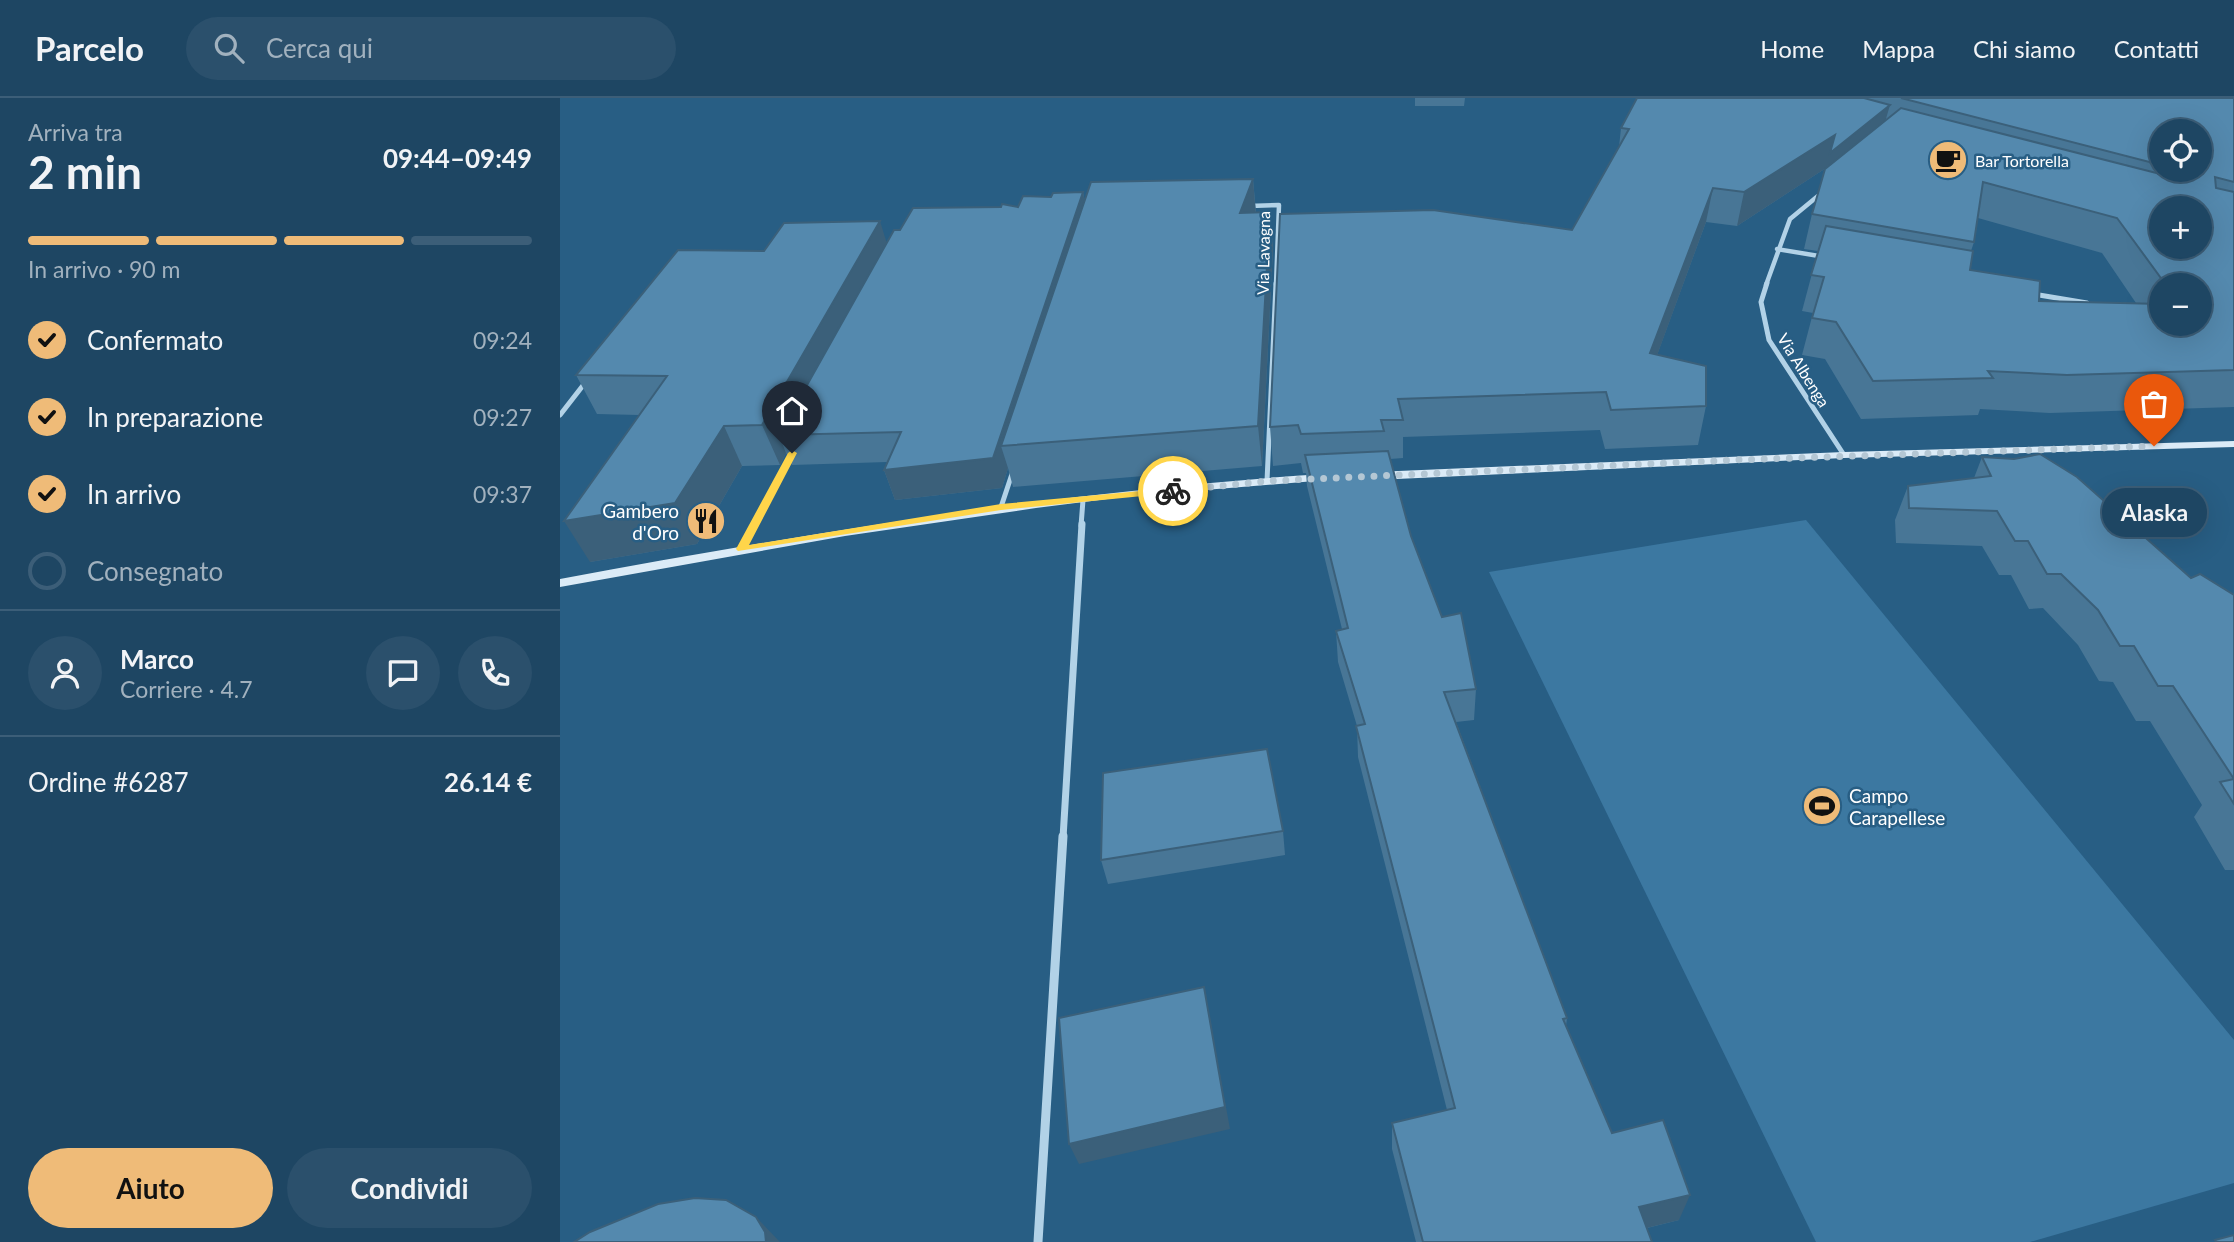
<!DOCTYPE html>
<html lang="it">
<head>
<meta charset="utf-8">
<style>
	:root { --surface:#1e4663; --page:#2b506c; --text:#f1f3f6; --muted:#a1b1be; --line:#3c5e78; --accent:#efbb78 }
	body { margin:0; font-family:Lato,sans-serif; background:var(--page); color:var(--text); height:100vh; display:flex; flex-direction:column; font-size:26px; white-space:nowrap }
	* { box-sizing:border-box; margin:0 }
	p { font-size:23px; color:var(--muted) }
	.icon { flex:none; width:38px; height:38px; fill:none; stroke:currentColor; stroke-width:2; stroke-linecap:round; stroke-linejoin:round }
	.map { position:relative; flex:1; overflow:hidden }
	.details { display:flex; flex-direction:column; background:var(--surface); width:560px }
	.details>* { flex:none }
	.tools { position:absolute; left:1589px; top:21px; display:grid; gap:14px }
	.tools a { display:grid; place-items:center; width:63px; height:63px; border-radius:50%; background:var(--surface); box-shadow:0 7px 28px #0002,0 0 0 2px var(--line); font-size:35px }
	.pin { position:absolute; display:grid; place-items:center; width:60px; height:60px; color:#fff; margin:-72px -30px; border-radius:50% 50% 50% 0; rotate:-45deg; box-shadow:0 0 7px #0007 }
	.pin .icon { rotate:45deg }
	.courier { position:absolute; display:grid; place-items:center; width:70px; height:70px; margin:-35px; border:5px solid #ffd54a; border-radius:50%; background:#fff; color:#222; box-shadow:0 2px 9px #0007 }
	.bubble { position:absolute; height:49px; border-radius:24px; background:var(--surface); box-shadow:0 7px 28px #0002,0 0 0 2px var(--line); font-size:23px; font-weight:700; line-height:49px; text-align:center }
	.headline em { font-style:normal; font-weight:700 }
	.headline div { display:flex; flex-direction:column-reverse }
	.headline { display:flex; align-items:center; justify-content:space-between; height:119px; padding:0 28px }
	h1 { font-size:46px; font-weight:700; line-height:52px }
	.bar { display:grid; grid-template-columns:repeat(4,1fr); gap:10px 7px; align-content:center; height:84px; padding:0 28px }
	.bar i { height:9px; border-radius:5px; background:var(--line) }
	.bar .active { background:var(--accent) }
	.bar p { grid-column:span 4 }
	.line { display:flex; align-items:center; gap:18px; padding:0 28px; border-top:2px solid var(--line) }
	.line div { flex:1 }
	.round { display:grid; place-items:center; flex:none; width:74px; height:74px; border-radius:37px; background:var(--page) }
	ol { padding:0 28px; list-style:none }
	li { display:flex; align-items:center; gap:21px; height:77px }
	li p { margin-inline-start:auto }
	li .icon { padding:7px; border-radius:50%; background:var(--accent); color:#111; stroke-width:4 }
	li:last-child { color:var(--muted) }
	li i { width:38px; height:38px; border:4px solid var(--line); border-radius:50% }
	.action { display:flex; gap:14px; margin-top:auto; padding:14px 28px }
	.action a { flex:1; height:80px; border-radius:42px; background:var(--accent); color:#111; font-size:28px; font-weight:700; line-height:80px; text-align:center }
	.action a+a { background:var(--page); color:var(--text) }
	header { display:flex; align-items:center; gap:42px; box-sizing:border-box; height:98px; padding:0 35px; background:var(--surface); border-bottom:2px solid var(--line) }
	header strong { font-size:33px }
	nav { display:flex; gap:38px; margin-inline-start:auto; font-size:24px }
	.search { width:490px; height:63px; background:var(--page); display:flex; align-items:center; gap:18px; box-sizing:border-box; padding:0 24px; border-radius:38px; color:var(--muted); font-size:26px }
	main { display:flex; flex:1; min-height:0 }
	.map>svg:first-child { display:block }
</style>
</head>
<body>
<header>
<strong>Parcelo</strong>
<div class="search"><svg class="icon" aria-label="search" viewBox="0 0 24 24"><circle cx="10" cy="10" r="6"/><path d="M15 15l6 6"/></svg>Cerca qui</div>
<nav><a>Home</a><a>Mappa</a><a>Chi siamo</a><a>Contatti</a></nav>
</header>
<main>
<section class="details">
<div class="headline"><div><h1>2 min</h1><p>Arriva tra</p></div><em>09:44–09:49</em></div>
<div class="bar"><i class="active"></i><i class="active"></i><i class="active"></i><i></i><p>In arrivo · 90 m</p></div>
<ol>
<li><svg class="icon" aria-label="check" viewBox="0 0 24 24"><path d="M5 12l5 5 9-10"/></svg>Confermato<p>09:24</p></li>
<li><svg class="icon" aria-label="check" viewBox="0 0 24 24"><path d="M5 12l5 5 9-10"/></svg>In preparazione<p>09:27</p></li>
<li><svg class="icon" aria-label="check" viewBox="0 0 24 24"><path d="M5 12l5 5 9-10"/></svg>In arrivo<p>09:37</p></li>
<li><i></i>Consegnato</li>
</ol>
<div class="line" style="height:126px"><a class="round"><svg class="icon" aria-label="person" viewBox="0 0 24 24"><circle cx="12" cy="8" r="4"/><path d="M4 21q1-7 8-7t8 7"/></svg></a><div><b>Marco</b><p>Corriere · 4.7</p></div><a class="round"><svg class="icon" aria-label="chat" viewBox="0 0 24 24"><path d="M4 5h16v11H9l-5 4z"/></svg></a><a class="round"><svg class="icon" aria-label="phone" viewBox="0 0 24 24"><path d="M5 4h4l2 5-3 2q2 4 5 5l2-3 5 2v4C11 20 4 13 5 4z"/></svg></a></div>
<div class="line" style="height:91px"><div>Ordine #6287</div><b>26.14 €</b></div>
<div class="action"><a>Aiuto</a><a>Condividi</a></div>
</section>
<div class="map">
<svg width="1674" height="1144" viewBox="0 0 1674 1144">
	<rect width="100%" height="100%" fill="#285e84"/>
	<polygon fill="#3c78a1" points="1246,422 1674,942 1674,1085 1470,1144 1256,1144 929,474"/>
	<g fill="none" stroke-linecap="round" stroke-linejoin="round">
		<g stroke="#b2d2e7" stroke-width="4.5">
			<polyline points="689,108 719,107 716,187"/>
			<polyline points="1217,151 1265,159"/>
			<polyline points="1206,187 1230,121 1264,93"/>
		</g>
		<g stroke="#b2d2e7" stroke-width="5">
			<polyline points="1207,185 1201,204 1209,242 1284,357"/>
			<polyline points="1473,196 1527,205"/>
			<polyline points="0,317 28,281"/>
			<polyline points="707,383 716,185"/>
			<polyline points="441,409 453,373"/>
			<polyline points="194,428 234,353"/>
			<polyline points="521,428 523,402"/>
		</g>
		<g stroke="#b2d2e7" stroke-width="7">
			<polyline points="181,451 195,426"/>
			<polyline points="503,740 522,426"/>
		</g>
		<polyline stroke="#b2d2e7" stroke-width="9" points="478,1144 503,738"/>
		<g fill="#dbebf7" fill-rule="evenodd">
			<polygon points="1674,343 1674,349 1284,360 815,382 809,378 815,374 1284,354"/>
			<path d="M763 376 767 378V382L571 398 476 410 285 438 0 489V481C255 434 504 393 763 376Z"/>
		</g>
	</g>
	<g fill="#487696" fill-rule="evenodd">
		<polygon points="855,0 905,0 904,8 855,8"/>
		<path d="M1077 0H1674V309L1490 315 1420 311 1418 317 1301 321 1265 261 1242 257 1253 215 1242 213 1258 153 1244 151 1252 116 1266 70 1177 128 1146 124 1097 257 1146 308 1138 347 1045 351 1040 332 843 339V360L830 361 851 438 882 519 916 591 914 622 896 624 1007 920 1006 928 1052 1035 1119 1122 1087 1130 1092 1144H856L832 1051V1025L887 1012 798 659 797 628 778 564 776 533 782 531 747 388 746 375H743L741 365 713 368 710 329 1012 132 1059 49 1061 30ZM1601 33 1640 72H1601ZM1418 120 1542 155 1576 205 1479 203 1410 172 1411 153 1414 144ZM1601 187H1640L1601 226Z"/>
		<polygon points="693,81 696,114 710,114 713,150 702,368 453,389 448,370 442,390 335,402 324,372 327,364 232,367 226,355 220,367 182,368 137,446 30,464 79,317 37,316 16,277 204,153 327,145 340,132 458,109 491,99 523,94 525,104"/>
		<polygon points="1422,359 1631,480 1674,497 1674,772 1665,772 1634,719 1642,707 1590,623 1576,623 1553,584 1539,583 1518,547 1483,510 1469,511 1451,477 1439,477 1422,448 1336,445 1335,422 1348,388 1414,380"/>
		<polygon points="723,733 725,757 548,786 541,762"/>
	</g>
	<g fill="#3b607a">
		<polygon points="1330,7 1321,38 1262,88 1266,70 1177,128 1184,94 1275,37"/>
		<polygon points="693,81 696,117 680,115"/>
		<polygon points="1153,90 1146,124 1084,293 1090,255"/>
		<polygon points="523,94 528,120 441,348 448,370 442,390 335,402 324,372"/>
		<polygon points="710,114 713,150 702,368 698,328"/>
		<polygon points="320,123 331,159 219,337 226,355 220,367 202,327"/>
		<polygon points="164,328 182,368 137,446 30,464 4,423"/>
		<polygon points="644,889 670,1031 519,1066 509,1046"/>
		<polygon points="1130,1097 1119,1122 1070,1134 1079,1109"/>
		<polygon points="196,1119 220,1144 206,1144"/>
	</g>
	<g fill="#5489ae" stroke="#3b607a" stroke-width="2" fill-rule="evenodd">
		<polygon points="1077,0 1304,0 1330,7 1270,55 1275,37 1184,94 1153,90 1090,255 1146,268 1146,308 1051,312 1046,294 838,301 843,322 821,322 824,333 741,336 738,327 710,329 720,116 873,112 1012,132 1069,31 1061,30"/>
		<path d="M1341 0H1674V84L1655 79 1656 90 1674 94V272L1507 277 1428 273 1433 280 1313 283 1276 224 1252 220 1264 179 1251 177 1266 128 1413 153 1410 172 1480 183 1479 203 1601 206V226H1640V187H1606L1557 120 1423 84 1414 144 1252 116 1265 71 1341 10 1616 80 1629 79 1631 75 1619 72H1640V33H1601V67ZM1601 110H1640V149H1601Z"/>
		<polygon points="693,81 680,115 710,114 698,328 441,348 531,84"/>
		<polygon points="523,94 433,360 324,372 341,334 219,337 334,132 340,132 353,110 441,109 442,106 458,109 463,98 491,99 493,95"/>
		<polygon points="320,123 202,327 164,328 115,405 4,423 107,278 16,277 118,152 204,153 224,125"/>
		<polygon points="828,353 851,438 882,519 901,515 916,591 884,594 1007,920 1003,921 1052,1035 1103,1022 1130,1097 1079,1109 1092,1144 863,1144 832,1025 895,1010 796,628 805,626 776,533 788,530 745,357"/>
		<polygon points="1480,356 1517,379 1631,480 1640,476 1674,497 1674,681 1613,588 1598,588 1574,548 1560,548 1538,512 1501,476 1487,476 1468,443 1455,443 1437,413 1349,410 1348,388 1431,378 1422,359 1454,361"/>
		<polygon points="707,651 723,733 541,762 543,675"/>
		<polygon points="1674,681 1674,706 1660,684"/>
		<polygon points="644,889 665,1009 509,1046 499,920"/>
		<polygon points="135,1100 166,1102 196,1119 205,1134 206,1144 14,1144 30,1134 98,1106"/>
		<polygon points="1674,1137 1674,1144 1656,1144 1655,1142"/>
	</g>
	<polygon fill="#ffd54a" points="232,352 237,355 189,447 441,406 613,390 618,393 613,395 441,412 178,453 176,451 228,355"/>
	<g fill="none" stroke-linecap="round" stroke-linejoin="round">
		<polyline stroke="#b4c7d4" stroke-width="7" stroke-dasharray="0 12.6" points="613,393 707,383 1174,362 1594,348"/>
	</g>
	<defs>
		<g id="cafe-disc" transform="scale(2.0125)"><circle r="9.5" fill="#efbb78" stroke="#285e84"/><path d="M-5.5-4.5H6V0H3Q3 3.5 0 3.5H-2.5Q-5.5 3.5-5.5 0ZM3-3.2v2h1.7v-2ZM-6 4.5H4V6H-6Z" fill="#111"/></g>
		<g id="restaurant-disc" transform="scale(2.0125)"><circle r="9.5" fill="#efbb78" stroke="#285e84"/><path d="M-5-6h1v4h1v-4h1v4h1v-4h1v5L-1.5 .5V6h-2V.5L-5-1ZM5-6V6H3V1.5H1.5Q1.5-4 5-6Z" fill="#111"/></g>
		<g id="stadium-disc" transform="scale(2.0125)"><circle r="9.5" fill="#efbb78" stroke="#285e84"/><path d="M0-5a6.5 5 0 1 0 0 10a6.5 5 0 1 0 0-10ZM-3.5-1.8h7v3.6h-7Z" fill="#111"/></g>
	</defs>
	<g fill-rule="evenodd">
		<use href="#cafe-disc" x="1388" y="62"/>
		<use href="#restaurant-disc" x="146" y="423"/>
		<use href="#stadium-disc" x="1262" y="708"/>
	</g>
	<g text-anchor="middle" dominant-baseline="central" stroke-width="5" stroke-linejoin="round" paint-order="stroke">
		<g font-size="16" fill="#fff" stroke="#285e84" text-anchor="start">
			<text x="1415" y="62">Bar Tortorella</text>
		</g>
		<g font-size="16" fill="#fff" stroke="#285e84">
			<text transform="translate(703 155) rotate(-89)">Via Lavagna</text>
			<text transform="translate(1244 272) rotate(58)">Via Albenga</text>
		</g>
		<g font-size="19" fill="#fff" stroke="#285e84" text-anchor="end">
			<text x="119" y="412">Gambero<tspan x="119" dy="22">d'Oro</tspan></text>
			<text x="1289" y="697" text-anchor="start">Campo<tspan x="1289" dy="22">Carapellese</tspan></text>
		</g>
	</g>
</svg>
<div class="tools">
<a><svg class="icon" aria-label="locate" viewBox="0 0 24 24"><circle cx="12" cy="12" r="6"/><path d="M12 2v4M12 18v4M2 12h4M18 12h4"/></svg></a>
<a>+</a>
<a>−</a>
</div>
<div class="pin" style="left:1594px;top:348px;background:#ea580c"><svg class="icon" aria-label="bag" viewBox="0 0 24 24"><path d="M5 8h14l-1 12H6zM9 8a3 3 0 0 1 6 0"/></svg></div>
<div class="pin" style="left:232px;top:355px;background:#1f2937"><svg class="icon" aria-label="home" viewBox="0 0 24 24"><path d="M3 11l9-7 9 7M6 9v11h12V9"/></svg></div>
<div class="courier" style="left:613px;top:393px"><svg class="icon" aria-label="bike" viewBox="0 0 24 24"><circle cx="6" cy="16" r="4"/><circle cx="18" cy="16" r="4"/><path d="M6 16l4-8h5l3 8M10 8l3 8H6M13 5h3"/></svg></div>
<div class="bubble" style="left:1542px;top:390px;width:105px">Alaska</div>
</div>
</main>
</body>
</html>
